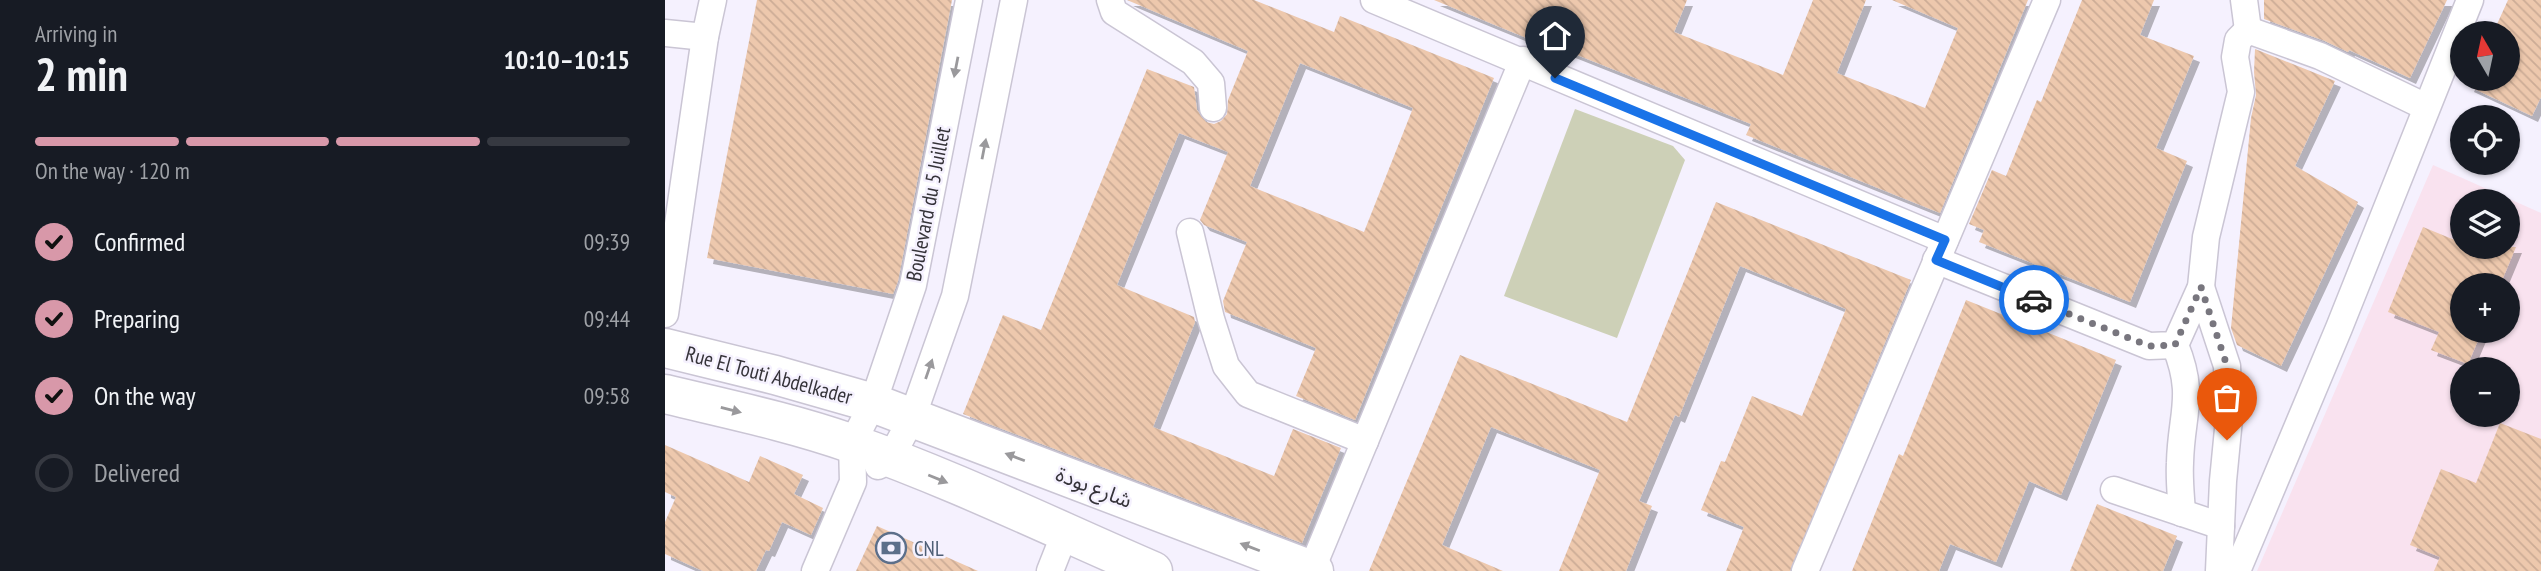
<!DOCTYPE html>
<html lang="en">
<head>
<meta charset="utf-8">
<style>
	:root { --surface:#171b24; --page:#20242c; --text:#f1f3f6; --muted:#9ea1a6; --line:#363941; --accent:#d898a9 }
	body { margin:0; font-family:"PT Sans Narrow","Noto Sans Arabic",sans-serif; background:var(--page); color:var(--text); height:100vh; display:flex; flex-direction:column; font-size:26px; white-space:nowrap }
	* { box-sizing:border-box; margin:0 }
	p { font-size:23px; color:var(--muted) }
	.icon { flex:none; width:38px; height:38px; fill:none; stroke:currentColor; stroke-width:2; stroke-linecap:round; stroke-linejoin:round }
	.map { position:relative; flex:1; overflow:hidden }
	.panel { display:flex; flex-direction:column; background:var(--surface); width:665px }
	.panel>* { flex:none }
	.needle { width:46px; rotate:351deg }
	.fabs { position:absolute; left:1785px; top:21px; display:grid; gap:14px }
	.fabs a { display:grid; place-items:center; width:70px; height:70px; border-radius:50%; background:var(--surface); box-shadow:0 2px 5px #0004; font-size:35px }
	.pin { position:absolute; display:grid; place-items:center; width:60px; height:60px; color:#fff; margin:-72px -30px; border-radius:50% 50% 50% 0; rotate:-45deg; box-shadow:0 0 7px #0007 }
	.pin .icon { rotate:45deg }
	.courier { position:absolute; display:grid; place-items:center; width:70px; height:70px; margin:-35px; border:5px solid #1a73e8; border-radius:50%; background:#fff; color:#222; box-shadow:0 2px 9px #0007 }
	.summary em { font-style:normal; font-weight:600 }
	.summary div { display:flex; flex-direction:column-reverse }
	.summary { display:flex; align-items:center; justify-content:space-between; height:119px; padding:0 35px }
	h1 { font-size:46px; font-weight:600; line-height:52px }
	.bar { display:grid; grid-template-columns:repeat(4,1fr); gap:10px 7px; align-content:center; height:84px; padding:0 35px }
	.bar i { height:9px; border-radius:5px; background:var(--line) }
	.bar .active { background:var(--accent) }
	.bar p { grid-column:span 4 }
	ol { padding:0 35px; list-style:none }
	li { display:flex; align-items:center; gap:21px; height:77px }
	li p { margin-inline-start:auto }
	li .icon { padding:7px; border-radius:50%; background:var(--accent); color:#111; stroke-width:4 }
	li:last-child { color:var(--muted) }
	li i { width:38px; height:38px; border:4px solid var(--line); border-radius:50% }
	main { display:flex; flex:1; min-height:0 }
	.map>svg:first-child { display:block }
</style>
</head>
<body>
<main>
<section class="panel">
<div class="summary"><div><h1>2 min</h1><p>Arriving in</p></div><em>10:10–10:15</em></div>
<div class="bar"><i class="active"></i><i class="active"></i><i class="active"></i><i></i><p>On the way · 120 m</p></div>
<ol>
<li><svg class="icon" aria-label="check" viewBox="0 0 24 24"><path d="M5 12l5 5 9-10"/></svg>Confirmed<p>09:39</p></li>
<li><svg class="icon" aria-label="check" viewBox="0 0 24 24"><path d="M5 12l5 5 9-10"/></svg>Preparing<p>09:44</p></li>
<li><svg class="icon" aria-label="check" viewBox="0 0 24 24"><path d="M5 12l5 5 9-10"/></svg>On the way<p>09:58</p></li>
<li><i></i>Delivered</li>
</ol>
</section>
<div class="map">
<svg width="1876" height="571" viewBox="0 0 1876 571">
	<defs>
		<pattern id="building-back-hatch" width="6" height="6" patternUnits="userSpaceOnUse" patternTransform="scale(1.75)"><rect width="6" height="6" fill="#edc8ad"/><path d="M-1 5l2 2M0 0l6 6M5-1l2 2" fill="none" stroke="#ccac96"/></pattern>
		<filter id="shadow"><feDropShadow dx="6" dy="6" stdDeviation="0" flood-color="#0004"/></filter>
	</defs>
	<rect width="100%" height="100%" fill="#f5f1fe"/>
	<path fill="#f9e2ef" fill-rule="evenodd" d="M1768 165 1876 213V571H1592ZM1797 201H1843V247H1797ZM1797 285H1843V331H1797ZM1797 369H1843V415H1797Z"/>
	<polygon fill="#cdd0b7" points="910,109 1008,146 1020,160 952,338 839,296"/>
	<g fill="url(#building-back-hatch)" fill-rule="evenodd" filter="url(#shadow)">
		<polygon points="92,0 287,0 233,281 228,294 42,258"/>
		<path d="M462 0H589L669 32 675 16 829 78 690 420 631 396 651 348 560 312 558 301 582 242 539 225 535 220 563 152 514 133 452 285 529 317 530 322 488 427 609 476 628 429 676 448 637 543 298 414 338 315 376 330 482 69 529 87 532 110 541 122 549 124 556 121 562 114 563 100 583 51ZM635 63 748 108 699 232 585 186Z"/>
		<polygon points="769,0 1022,0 1009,32 1118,75 1148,0 1201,0 1172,73 1260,108 1293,28 1227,0 1363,0 1275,213 1081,135 1086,124 892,47 891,50"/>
		<polygon points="1417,0 1489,0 1475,35 1529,56 1491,148 1522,161 1465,302 1314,242 1319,230 1304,224 1327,170 1341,176 1372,100 1376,102"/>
		<polygon points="1599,0 1782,0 1745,78 1684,50 1683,52 1660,41 1599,19"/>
		<polygon points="1843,0 1876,0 1876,97 1867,116 1803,86 1806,79 1843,79 1843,33 1828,33"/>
		<polygon points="1590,49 1670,81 1630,166 1693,202 1616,366 1572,345 1566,328 1586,118 1591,95 1589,72"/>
		<polygon points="1051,202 1246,280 1125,571 1061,571 1079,527 1036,510 1056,461 1060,462 1087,396 1137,416 1181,309 1075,266 1014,417 1010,415 974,501 987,506 961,571 894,571 935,470 826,427 777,545 838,571 704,571 795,355 962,422"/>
		<polygon points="1758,227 1797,243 1797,247 1851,247 1835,285 1797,285 1797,331 1817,331 1803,364 1766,350 1774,332 1723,312"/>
		<polygon points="1301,300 1451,360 1396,495 1364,481 1331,562 1285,544 1274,571 1187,571 1234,454 1238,456"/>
		<polygon points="1835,423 1876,439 1876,571 1769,571 1775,557 1745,545 1776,469 1811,483"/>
		<polygon points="0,445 84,482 95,456 138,475 129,494 158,508 146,535 117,522 104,551 101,550 91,571 38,571 0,554 0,522 11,497 0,492"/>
		<polygon points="1432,504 1512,536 1498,571 1405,571"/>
		<polygon points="212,526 313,571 191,571"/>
	</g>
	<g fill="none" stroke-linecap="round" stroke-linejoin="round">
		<g stroke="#cac5d4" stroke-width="29">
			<g id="street">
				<polyline points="445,0 449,12 528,62 546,83 548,108"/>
				<polyline points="709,0 1280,240"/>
				<polyline points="1579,0 1583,30"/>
				<polyline points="0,33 40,37"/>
				<polyline points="525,232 546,319 561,366 583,394 700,441"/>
				<polyline points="1271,260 1484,346 1510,345 1536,287 1541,237 1576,92 1570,57 1573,40 1583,30 1655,56 1761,107"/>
				<polyline points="1536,287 1562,366 1564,419 1558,481 1554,571"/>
				<polyline points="0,314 40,37 48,0"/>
				<path d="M1510 345C1531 396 1516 413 1515 463 1514 480 1516 496 1517 513"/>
				<polyline points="213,466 225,459 247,418 290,296 349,0"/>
				<polyline points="1449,490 1556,526"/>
				<polyline points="150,571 188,482 187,444 208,403 248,285 304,0"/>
				<polyline points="385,571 400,533"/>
				<polyline points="646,571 858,60"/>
				<polyline points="1140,571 1382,0"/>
				<polyline points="1572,571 1674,328 1805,0"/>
			</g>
		</g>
		<g stroke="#cac5d4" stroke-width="41">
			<g id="secondary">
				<polyline points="0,348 110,375 208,403 649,571"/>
				<path d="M0 394C62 409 125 422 185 443 288 479 388 528 488 571"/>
			</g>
		</g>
		<use href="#street" stroke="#fff" stroke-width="26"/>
		<use href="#secondary" stroke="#fff" stroke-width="38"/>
	</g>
	<defs><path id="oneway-solid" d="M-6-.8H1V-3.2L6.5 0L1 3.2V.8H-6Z" transform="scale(1.75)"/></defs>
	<g fill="#9a999c">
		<use href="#oneway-solid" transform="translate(291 67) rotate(101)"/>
		<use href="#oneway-solid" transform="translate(319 149) rotate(-79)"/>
		<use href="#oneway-solid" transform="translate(264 369) rotate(-71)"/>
		<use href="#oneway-solid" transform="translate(66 410) rotate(14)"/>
		<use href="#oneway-solid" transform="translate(350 457) rotate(-159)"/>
		<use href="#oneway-solid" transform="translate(273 479) rotate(22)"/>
		<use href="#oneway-solid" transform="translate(585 547) rotate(-159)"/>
	</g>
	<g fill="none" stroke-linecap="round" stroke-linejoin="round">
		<polyline stroke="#78767e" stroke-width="7" stroke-dasharray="0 12.6" points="1369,300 1484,346 1510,345 1536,287 1562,366 1564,419 1562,440"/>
		<polyline stroke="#1a73e8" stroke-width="9" points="890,78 1280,240 1271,260 1369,300"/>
	</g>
	<defs>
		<g id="bank-ring" transform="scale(1.575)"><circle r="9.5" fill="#f5f1fe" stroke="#5c6f8a" stroke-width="1.5"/><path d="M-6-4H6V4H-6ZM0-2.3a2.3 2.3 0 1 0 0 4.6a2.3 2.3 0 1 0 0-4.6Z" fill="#5c6f8a"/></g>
	</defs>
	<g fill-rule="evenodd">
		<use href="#bank-ring" x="226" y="548"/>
	</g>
	<g text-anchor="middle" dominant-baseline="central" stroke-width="5" stroke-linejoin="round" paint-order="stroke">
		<g font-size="21" fill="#353339" stroke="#f5f1fe">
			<text transform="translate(263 204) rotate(-79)">Boulevard du 5 Juillet</text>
			<text transform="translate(104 375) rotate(15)">Rue El Touti Abdelkader</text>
			<text transform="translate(429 487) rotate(21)">شارع بودة</text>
		</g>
		<g font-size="21" fill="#4e5e75" stroke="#f5f1fe" text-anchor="start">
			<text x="249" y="548">CNL</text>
		</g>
	</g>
</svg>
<div class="fabs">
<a><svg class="needle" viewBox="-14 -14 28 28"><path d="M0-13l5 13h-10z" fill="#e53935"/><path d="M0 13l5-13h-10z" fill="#9ea1a6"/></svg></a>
<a><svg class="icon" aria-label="locate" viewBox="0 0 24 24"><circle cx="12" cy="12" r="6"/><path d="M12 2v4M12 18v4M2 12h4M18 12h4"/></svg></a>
<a><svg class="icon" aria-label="layers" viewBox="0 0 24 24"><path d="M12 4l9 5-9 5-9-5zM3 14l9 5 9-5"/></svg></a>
<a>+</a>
<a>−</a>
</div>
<div class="pin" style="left:1562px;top:440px;background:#ea580c"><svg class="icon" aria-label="bag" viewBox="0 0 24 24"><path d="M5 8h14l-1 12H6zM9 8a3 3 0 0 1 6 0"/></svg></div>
<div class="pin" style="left:890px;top:78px;background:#1f2937"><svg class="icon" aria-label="home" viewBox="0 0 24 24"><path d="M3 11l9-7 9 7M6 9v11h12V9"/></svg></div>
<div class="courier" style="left:1369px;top:300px"><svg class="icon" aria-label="car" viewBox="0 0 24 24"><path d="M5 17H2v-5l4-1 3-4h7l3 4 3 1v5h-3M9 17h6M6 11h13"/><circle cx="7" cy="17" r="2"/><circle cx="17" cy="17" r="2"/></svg></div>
</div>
</main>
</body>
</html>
